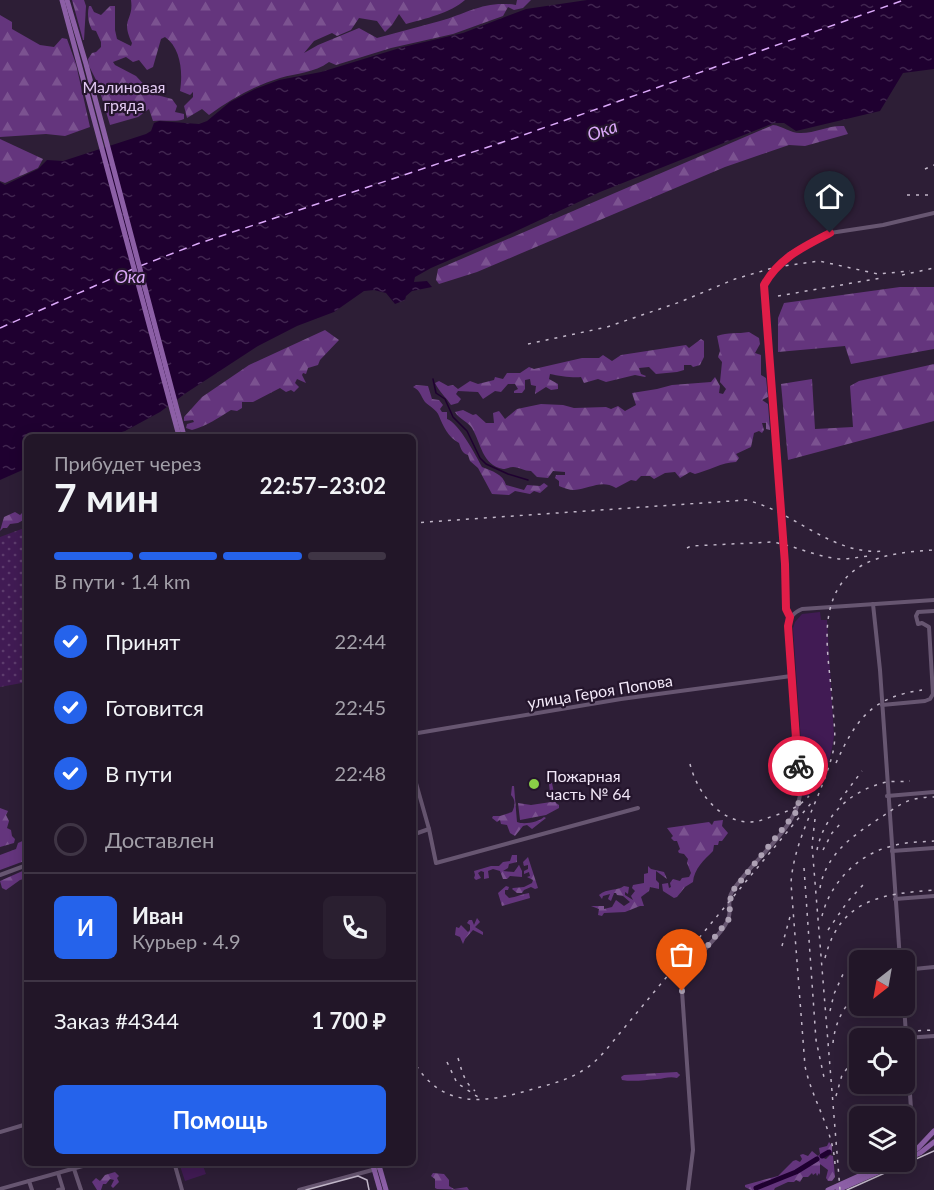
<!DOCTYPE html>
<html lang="ru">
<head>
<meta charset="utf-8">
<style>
	:root { --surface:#221628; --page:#2a1f30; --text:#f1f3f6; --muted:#a29fa8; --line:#3f3545; --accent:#2563eb }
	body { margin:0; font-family:Lato,sans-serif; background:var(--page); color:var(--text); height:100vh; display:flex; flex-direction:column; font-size:22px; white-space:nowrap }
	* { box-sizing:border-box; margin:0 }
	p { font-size:20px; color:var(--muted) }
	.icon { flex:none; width:33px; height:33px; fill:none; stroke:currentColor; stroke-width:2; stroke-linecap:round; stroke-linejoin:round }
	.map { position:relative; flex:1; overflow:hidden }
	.details { position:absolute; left:24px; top:434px; width:392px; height:732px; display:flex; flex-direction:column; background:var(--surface); border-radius:9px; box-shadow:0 3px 15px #0003,0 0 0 2px var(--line) }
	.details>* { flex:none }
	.needle { width:39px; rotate:211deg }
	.fabs { position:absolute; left:849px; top:950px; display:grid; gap:12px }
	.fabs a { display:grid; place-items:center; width:66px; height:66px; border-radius:9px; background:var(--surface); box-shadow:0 3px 15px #0003,0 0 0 2px var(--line); font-size:30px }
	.pin { position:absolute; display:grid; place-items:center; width:51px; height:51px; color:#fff; margin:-62px -26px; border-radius:50% 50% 50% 0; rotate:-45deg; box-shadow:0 0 6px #0007 }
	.pin .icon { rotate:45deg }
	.courier { position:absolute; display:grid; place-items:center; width:60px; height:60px; margin:-30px; border:4px solid #e11d48; border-radius:50%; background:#fff; color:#222; box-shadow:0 2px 8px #0007 }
	.head em { font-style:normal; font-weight:700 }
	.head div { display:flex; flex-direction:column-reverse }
	.head { display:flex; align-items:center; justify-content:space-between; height:102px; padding:0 30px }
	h1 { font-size:39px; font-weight:700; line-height:45px }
	.bar { display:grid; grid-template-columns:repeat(4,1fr); gap:9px 6px; align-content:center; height:72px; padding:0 30px }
	.bar i { height:8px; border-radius:4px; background:var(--line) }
	.bar .current { background:var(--accent) }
	.bar p { grid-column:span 4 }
	.line { display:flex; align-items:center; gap:15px; padding:0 30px; border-top:2px solid var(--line) }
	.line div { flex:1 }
	.round { display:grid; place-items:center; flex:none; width:63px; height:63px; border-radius:9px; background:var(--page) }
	ol { padding:0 30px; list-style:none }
	li { display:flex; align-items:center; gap:18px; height:66px }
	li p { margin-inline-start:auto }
	li .icon { padding:6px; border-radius:50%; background:var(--accent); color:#fff; stroke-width:4 }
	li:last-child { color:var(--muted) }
	li i { width:33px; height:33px; border:3px solid var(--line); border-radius:50% }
	.cta { display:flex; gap:12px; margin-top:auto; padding:12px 30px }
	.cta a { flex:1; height:69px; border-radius:9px; background:var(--accent); color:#fff; font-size:24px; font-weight:700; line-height:69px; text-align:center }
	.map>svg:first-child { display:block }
</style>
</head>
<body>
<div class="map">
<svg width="934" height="1190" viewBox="0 0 934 1190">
	<defs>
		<pattern id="forest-firs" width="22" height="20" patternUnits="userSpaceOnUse" patternTransform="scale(1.5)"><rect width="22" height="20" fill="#64357d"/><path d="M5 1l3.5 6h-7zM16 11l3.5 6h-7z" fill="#7b5290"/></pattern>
		<pattern id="garden-dots" width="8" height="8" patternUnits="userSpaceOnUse" patternTransform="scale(1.5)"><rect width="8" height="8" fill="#411b54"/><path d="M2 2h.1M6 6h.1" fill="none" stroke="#5d3c6d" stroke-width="1.8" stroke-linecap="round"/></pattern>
		<pattern id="water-ripples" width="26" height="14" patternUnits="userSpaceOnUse" patternTransform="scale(1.5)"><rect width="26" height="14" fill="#1f0030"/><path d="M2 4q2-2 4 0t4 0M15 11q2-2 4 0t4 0" fill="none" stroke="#40254f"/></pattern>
	</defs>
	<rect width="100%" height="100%" fill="#2d1e36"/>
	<g fill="#411b54">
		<path d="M820 612 821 620H827L834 736C831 759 824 784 805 798L793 628 795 622 802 614Z"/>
		<polygon points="179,1163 202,1163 206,1174 185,1181"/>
	</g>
	<g fill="url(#forest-firs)">
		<polygon points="72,0 84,0 86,6 84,40 83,40"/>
		<path d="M131 0H465C451 13 424 19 406 24L399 14 392 25 385 32 377 21 359 18 351 30 337 36 332 33 314 41 304 53 318 45 359 28 377 38C398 32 419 27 440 21 468 13 485 0 516 5L517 0H531L523 8 514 10 508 7 503 16 453 34 391 48 336 65 329 62C314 73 297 73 280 78 254 86 231 99 209 115L202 109 187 118 184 106 193 97V92L190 95 180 91C183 73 181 48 165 37L161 39 153 67 147 70 139 60 133 62 126 57 113 62 115 65 136 76 153 94 172 99 177 106 175 112 184 114V119C174 123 164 119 153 121L149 109 138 117 110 125 97 82 89 66 88 59 92 53 96 52 101 47V42L96 31 92 30C88 22 87 14 89 6H91L94 12 101 15 110 6H115V30L117 39 131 46 132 43C120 18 134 21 131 0Z"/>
		<polygon points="0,15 12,22 12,29 40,45 54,47 62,38 67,39 76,64 90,127 65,136 46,134 0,137"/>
		<path d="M773 125C783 126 792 134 801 133 816 133 829 125 844 126L848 134 805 146 789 145 725 167 477 272 439 284 436 280 438 269Z"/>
		<polygon points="0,139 43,159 38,168 5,183 0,181"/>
		<polygon points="900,287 934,287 934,349 851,364 845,346 778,352 778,318 784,303"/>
		<path d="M325 330 339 340 320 360 318 365 308 368 306 374 303 373 302 375 306 383 297 379 295 383 299 387 294 392 291 390 286 392 280 388 253 402H242V408L237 411 231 410C218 418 207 426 192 430L186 428 187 424 194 422 193 420 184 421V417L202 397 249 365Z"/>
		<path d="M749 332 759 338 760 344 755 353 761 355V375L766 378 768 397 762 400 768 404 770 430 766 429V423H762L764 430 762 433 759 431 754 433 751 447 736 454 739 458 736 462C722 462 708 471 695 474L690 472 680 478 675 472 665 473 654 479 650 476H641L636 481 631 480 616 488C601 479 590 489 574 490 569 490 564 488 559 486V481L555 478 556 475H565V472L553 471 548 478 537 477 531 471C524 471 519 467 513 467 510 467 506 469 503 469 482 465 481 443 472 428 467 421 459 419 455 412L463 410 473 415 476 414 486 423H494L493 413 499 411 505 419 517 409 541 404 563 405 574 408 606 407 611 409 618 406 625 411 636 405 632 393 657 389 672 385 711 382 715 377 720 386 719 393 723 394 726 389 720 382 722 362 718 357 720 351 717 336C728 332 738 334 749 332Z"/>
		<path d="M701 339 704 341V357L700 365 693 367 691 365H684V370L677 372 656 374 649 367 639 368 641 374 646 376 645 377 635 375 606 382 598 379 584 383 581 377C573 378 559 376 550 374L549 379 558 384V389L551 390 546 387 535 394 536 386 531 385 530 379 525 380V389L522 393H514V391L518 389 515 384H508L501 392 495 391 483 399 478 392 458 391 456 394 461 399 458 403 451 405C446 397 440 393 435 383L439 381 448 386 453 385 458 389 470 381 478 384 494 380 495 377 503 379 507 373H520L529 367 534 369 582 358H599L603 355 612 361 621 355 686 345 689 348Z"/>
		<polygon points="934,364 934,421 788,460 781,384 812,379 815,429 853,427 850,386 859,381"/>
		<path d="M416 385 428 386 432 399 439 400 443 405 440 409 442 412H447V419C459 423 476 456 482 467 492 471 503 474 506 485L524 490 527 485 540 486 544 483 548 486 540 493 534 491 530 494 515 491 509 495 492 494 478 468 470 461 468 455C462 453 461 449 459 443 448 437 443 426 439 416 437 410 429 406 425 402 420 395 421 391 413 387Z"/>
		<polygon points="27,508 27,518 18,523 10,524 7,528 3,528 0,531 4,517 15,512 20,515"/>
		<polygon points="552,783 556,803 559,805 559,808 546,815 520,820 518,803 531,805 551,802 549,784"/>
		<path d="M512 786H514L517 822C524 825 539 822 544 817L546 818 532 829 527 825 523 826 515 836 510 833 507 825 501 824 500 820 497 822 492 818 493 816H500L512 812C515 806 516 800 511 795Z"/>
		<polygon points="0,808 8,811 6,815 9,821 7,828 11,830 12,836 15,839 14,843 0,847"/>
		<path d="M723 820 722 826 728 833 722 841H719L718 845H714L713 851C704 860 694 869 693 882L685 887 677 897 674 898 663 891 662 884 668 883 669 888 671 887 670 883 673 879 680 881 682 878 689 877 691 873 687 863 688 859 684 854 679 853 678 851 680 849 677 841H674L671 838 673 836 667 828 709 822 712 825 714 821Z"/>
		<polygon points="27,839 27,860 0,870 0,855 16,849 18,843"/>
		<polygon points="512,855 517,855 517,862 509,864 508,868 503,871 514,872 519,865 522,871 522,877 510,876 507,879 503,879 500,871 493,869 488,871 489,878 484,879 484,872 481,871 478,873 481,878 476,880 474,878 475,875 474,871 491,866 499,866 503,862 510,861"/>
		<polygon points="528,857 538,888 535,889 531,887 524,890 522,893 517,893 512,889 513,888 524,887 532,883 533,880 527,877 530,876 529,872 524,874 524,871 528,869 528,865 524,866 523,862"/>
		<path d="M648 866 651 869 664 872 667 879 656 871V880L659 883V889L650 887 649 891 641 897 644 906H640L625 912 604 913 602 916 598 915 599 909 591 906H604V909L612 907 616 900 624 906 630 902 623 896 617 895 616 893H614L611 901 608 899 610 894 603 896 602 899 599 895C607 888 618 891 624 886L629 887 628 894 625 892V895L633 900 631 896 635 891 632 888 633 885 644 883V874L648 873Z"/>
		<polygon points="27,869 27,878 20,880 6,890 2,888 0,881"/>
		<path d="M506 886 509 887 508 890H505V894L509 898C516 897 523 894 529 893L530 898 502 906 498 893Z"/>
		<polygon points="477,918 480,922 475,927 483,932 483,935 473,930 465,939 463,944 460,937 455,935 456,927 459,928 461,925 468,932 470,930 470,925 467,923 469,920 472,920 474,925"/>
		<path d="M677 1072 680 1075 677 1078C669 1076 664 1079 657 1079 645 1080 633 1082 622 1080L621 1077 624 1075Z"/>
		<polygon points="829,1142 832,1146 832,1153 825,1152 823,1155 823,1158 826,1159 830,1155 833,1156 835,1177 832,1181 828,1181 826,1178 828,1170 820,1164 820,1175 819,1173 817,1176 816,1173 813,1175 812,1173 808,1177 803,1177 800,1182 796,1180 794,1182 788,1182 775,1188 774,1190 751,1190 745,1187 745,1185 778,1176 793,1161 796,1160 800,1162 802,1159 800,1155 803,1154 808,1156 812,1151 818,1156 820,1154 819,1148 827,1146"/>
		<polygon points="115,1172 119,1176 117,1178 119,1182 113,1188 111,1186 114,1180 110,1179 106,1184 103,1184 101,1190 97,1190 92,1182 96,1178 100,1181 105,1175"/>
		<polygon points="433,1173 444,1174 449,1180 449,1186 454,1189 467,1187 469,1190 437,1189 435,1188 435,1179 431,1176"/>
	</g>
	<polygon fill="url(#garden-dots)" points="27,527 27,682 0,687 0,537"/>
	<polygon fill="url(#water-ripples)" points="587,0 934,0 934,69 903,73 880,111 796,131 784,123 774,123 600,192 510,234 431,268 415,277 414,282 427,281 432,287 412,291 406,296 405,300 395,304 386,293 374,290 364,291 334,312 297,326 258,346 186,393 160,412 125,431 108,436 27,436 27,468 0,480 0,182 5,185 38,169 47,160 63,161 146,134 151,131 154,123 159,121 199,124 207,121 230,102 255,89 279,80 321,72 403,47 463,33 526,9"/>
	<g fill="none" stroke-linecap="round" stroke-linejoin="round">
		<polyline stroke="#1f0030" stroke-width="1.5" points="433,379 436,393 445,399 453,417 467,431 480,458 486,464 508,474 528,480"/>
		<g stroke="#1f0030" stroke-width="5">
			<polyline points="822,1156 829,1152"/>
			<polyline points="756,1188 796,1172 817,1159"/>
		</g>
		<g stroke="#dba8f9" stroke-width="1.5" stroke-dasharray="8 6" stroke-linecap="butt">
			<polyline points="140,266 197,244 515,138 904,0"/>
			<polyline points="0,328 133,269"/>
		</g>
		<g stroke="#675671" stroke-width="4">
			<polyline points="873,604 880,670 900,960"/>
			<polyline points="790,617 786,609 785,564 764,285 769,276 789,254 830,233 883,225 934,213"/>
			<polyline points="882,705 925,701 930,699 933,694 929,627 922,623 918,624 916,616 918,612 934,611"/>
			<polyline points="412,734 621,699 791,676"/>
			<polyline points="412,769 429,829 436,863 638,808"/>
			<polyline points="887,796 934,792"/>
			<polyline points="412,835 429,829"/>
			<polyline points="892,851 934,848"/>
			<polyline points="0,875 27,865"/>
			<polyline points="895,899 934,896"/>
			<polyline points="904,970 934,967"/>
			<polyline points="904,1005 911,1109"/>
			<polyline points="906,1038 934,1036"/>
			<polyline points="0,1132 27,1124"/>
			<polyline points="174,1162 182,1190"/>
			<polyline points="74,1169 81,1190"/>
			<polyline points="29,1181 32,1190"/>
			<polyline points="0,1189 97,1162"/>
			<polyline points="58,1190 63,1189 58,1173"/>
			<polyline points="299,1190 376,1169"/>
			<path d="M688 1190 693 1150 682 991C685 964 710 947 724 927 735 912 725 903 732 892 750 862 796 830 800 795L788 626C791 616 793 613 802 609L934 600"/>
		</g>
		<g stroke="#8c5fa6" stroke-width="5">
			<polyline points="62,0 179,436"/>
			<polyline points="67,0 86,64 184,436"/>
			<polyline points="904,1156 918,1148 934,1131"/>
			<polyline points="904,1160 920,1153 934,1142"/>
			<polyline points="372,1162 380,1190"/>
			<polyline points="378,1162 386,1190"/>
			<polyline points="828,1190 892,1161"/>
			<polyline points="838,1190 903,1161"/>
		</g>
		<g stroke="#c2b7c9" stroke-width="1.5">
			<polyline points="306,1190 358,1176 367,1180 369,1190"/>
			<polyline points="847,1190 934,1151"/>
		</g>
		<g stroke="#c2b7c9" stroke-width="1.5" stroke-dasharray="3 6" stroke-linecap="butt">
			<polyline points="925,169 934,165"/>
			<polyline points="907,195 934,195"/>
			<polyline points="902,275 934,268"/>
			<polyline points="778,296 881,278"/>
			<polyline points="528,344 607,327 680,302 735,279 776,267 819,261 878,274 910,271"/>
			<path d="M412 523 746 500C794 511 832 556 884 551"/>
			<path d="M687 548 691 546 771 542C794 545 816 557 840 559 850 559 859 557 869 556"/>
			<path d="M836 763C856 719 872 697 922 690"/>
			<path d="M690 764C697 792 719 822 750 822 758 822 765 819 773 816 787 812 799 807 809 796"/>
			<polyline points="840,800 862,771"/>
			<polyline points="815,819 812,845 840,1190"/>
			<path d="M817 850C824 815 851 790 887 782 894 781 902 782 910 781"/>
			<polyline points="823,850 832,833 841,823"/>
			<polyline points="804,868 816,1040 825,1082"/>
			<path d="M820 888C826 853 855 834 883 816 892 810 901 803 911 800 918 798 926 797 934 797"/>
			<path d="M822 916C830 883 858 854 892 846 905 842 920 842 934 841"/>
			<polyline points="828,930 848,901 863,885"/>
			<polyline points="782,946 791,913"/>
			<path d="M825 958C840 899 882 894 934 890"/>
			<polyline points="830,1011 834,994 844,972"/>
			<polyline points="883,1038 910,1031 934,1030"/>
			<path d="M833 1043C835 1022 844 1005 860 991"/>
			<path d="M412 1058C440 1111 486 1103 533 1089 551 1084 569 1080 585 1069 599 1060 609 1046 620 1033L812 802"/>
			<path d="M458 1058C462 1071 464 1082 475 1091"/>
			<polyline points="447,1062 457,1083 478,1097"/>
			<polyline points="836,1096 842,1075 860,1052"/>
			<path d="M835 1164C833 1129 812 1100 805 1066L791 883C794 837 822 797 833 752 837 735 833 716 832 698 830 673 825 645 828 620 836 560 884 553 934 550"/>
		</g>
	</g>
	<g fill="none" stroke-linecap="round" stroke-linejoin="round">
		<polyline stroke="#ada1b4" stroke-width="6" stroke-dasharray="0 10.8" points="682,991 685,976 690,968 729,919 731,893 797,811 800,795 798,766"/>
		<path stroke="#e11d48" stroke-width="8" d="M798 766 788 626 790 617 786 609 785 564 764 285C779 258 803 247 830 233"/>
	</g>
	<circle fill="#8ace47" stroke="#24152c" stroke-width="2" cx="534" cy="784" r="6"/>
	<g text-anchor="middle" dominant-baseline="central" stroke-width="4.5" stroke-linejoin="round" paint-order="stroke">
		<g font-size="16" fill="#e3caf3" stroke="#24152c">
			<text x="124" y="86">Малиновая<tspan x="124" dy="18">гряда</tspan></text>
		</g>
		<g font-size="16" fill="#f2e8f8" stroke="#24152c">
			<text transform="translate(600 691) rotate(-9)">улица Героя Попова</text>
		</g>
		<g font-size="16" fill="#f2e8f8" stroke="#24152c" text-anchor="start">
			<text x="546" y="775">Пожарная<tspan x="546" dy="18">часть № 64</tspan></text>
		</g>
		<g font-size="18" font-style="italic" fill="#dba8f9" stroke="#24152c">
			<text transform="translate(602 130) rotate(-20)">Ока</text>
			<text x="130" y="276">Ока</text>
		</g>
	</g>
</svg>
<div class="fabs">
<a><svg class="needle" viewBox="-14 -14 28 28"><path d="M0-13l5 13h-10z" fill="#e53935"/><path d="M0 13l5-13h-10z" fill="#a29fa8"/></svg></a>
<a><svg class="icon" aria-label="locate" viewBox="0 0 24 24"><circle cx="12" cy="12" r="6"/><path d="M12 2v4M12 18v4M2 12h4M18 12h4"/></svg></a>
<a><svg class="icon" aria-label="layers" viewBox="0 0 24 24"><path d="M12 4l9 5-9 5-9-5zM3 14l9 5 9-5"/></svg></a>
</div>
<div class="pin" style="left:682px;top:991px;background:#ea580c"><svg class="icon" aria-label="bag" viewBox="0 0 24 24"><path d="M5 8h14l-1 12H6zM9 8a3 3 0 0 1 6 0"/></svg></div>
<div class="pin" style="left:830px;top:233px;background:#1f2937"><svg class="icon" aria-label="home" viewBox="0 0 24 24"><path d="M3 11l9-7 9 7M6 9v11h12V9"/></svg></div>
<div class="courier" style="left:798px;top:766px"><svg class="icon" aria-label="bike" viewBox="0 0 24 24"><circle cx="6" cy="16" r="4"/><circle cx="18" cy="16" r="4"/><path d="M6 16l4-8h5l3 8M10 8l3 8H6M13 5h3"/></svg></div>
<section class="details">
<div class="head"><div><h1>7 мин</h1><p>Прибудет через</p></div><em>22:57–23:02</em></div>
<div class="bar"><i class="current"></i><i class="current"></i><i class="current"></i><i></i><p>В пути · 1.4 km</p></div>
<ol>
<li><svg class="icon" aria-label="check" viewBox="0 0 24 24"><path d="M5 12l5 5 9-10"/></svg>Принят<p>22:44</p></li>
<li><svg class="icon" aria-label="check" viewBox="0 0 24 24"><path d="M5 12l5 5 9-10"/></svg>Готовится<p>22:45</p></li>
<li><svg class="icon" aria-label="check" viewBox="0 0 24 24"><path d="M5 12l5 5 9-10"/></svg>В пути<p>22:48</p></li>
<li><i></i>Доставлен</li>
</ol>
<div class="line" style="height:108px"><b class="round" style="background:var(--accent);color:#fff">И</b><div><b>Иван</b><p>Курьер · 4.9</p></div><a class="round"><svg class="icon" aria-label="phone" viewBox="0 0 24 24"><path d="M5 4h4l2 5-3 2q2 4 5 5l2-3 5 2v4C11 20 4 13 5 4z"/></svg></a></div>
<div class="line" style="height:78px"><div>Заказ #4344</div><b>1 700 ₽</b></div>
<div class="cta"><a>Помощь</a></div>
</section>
</div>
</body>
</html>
